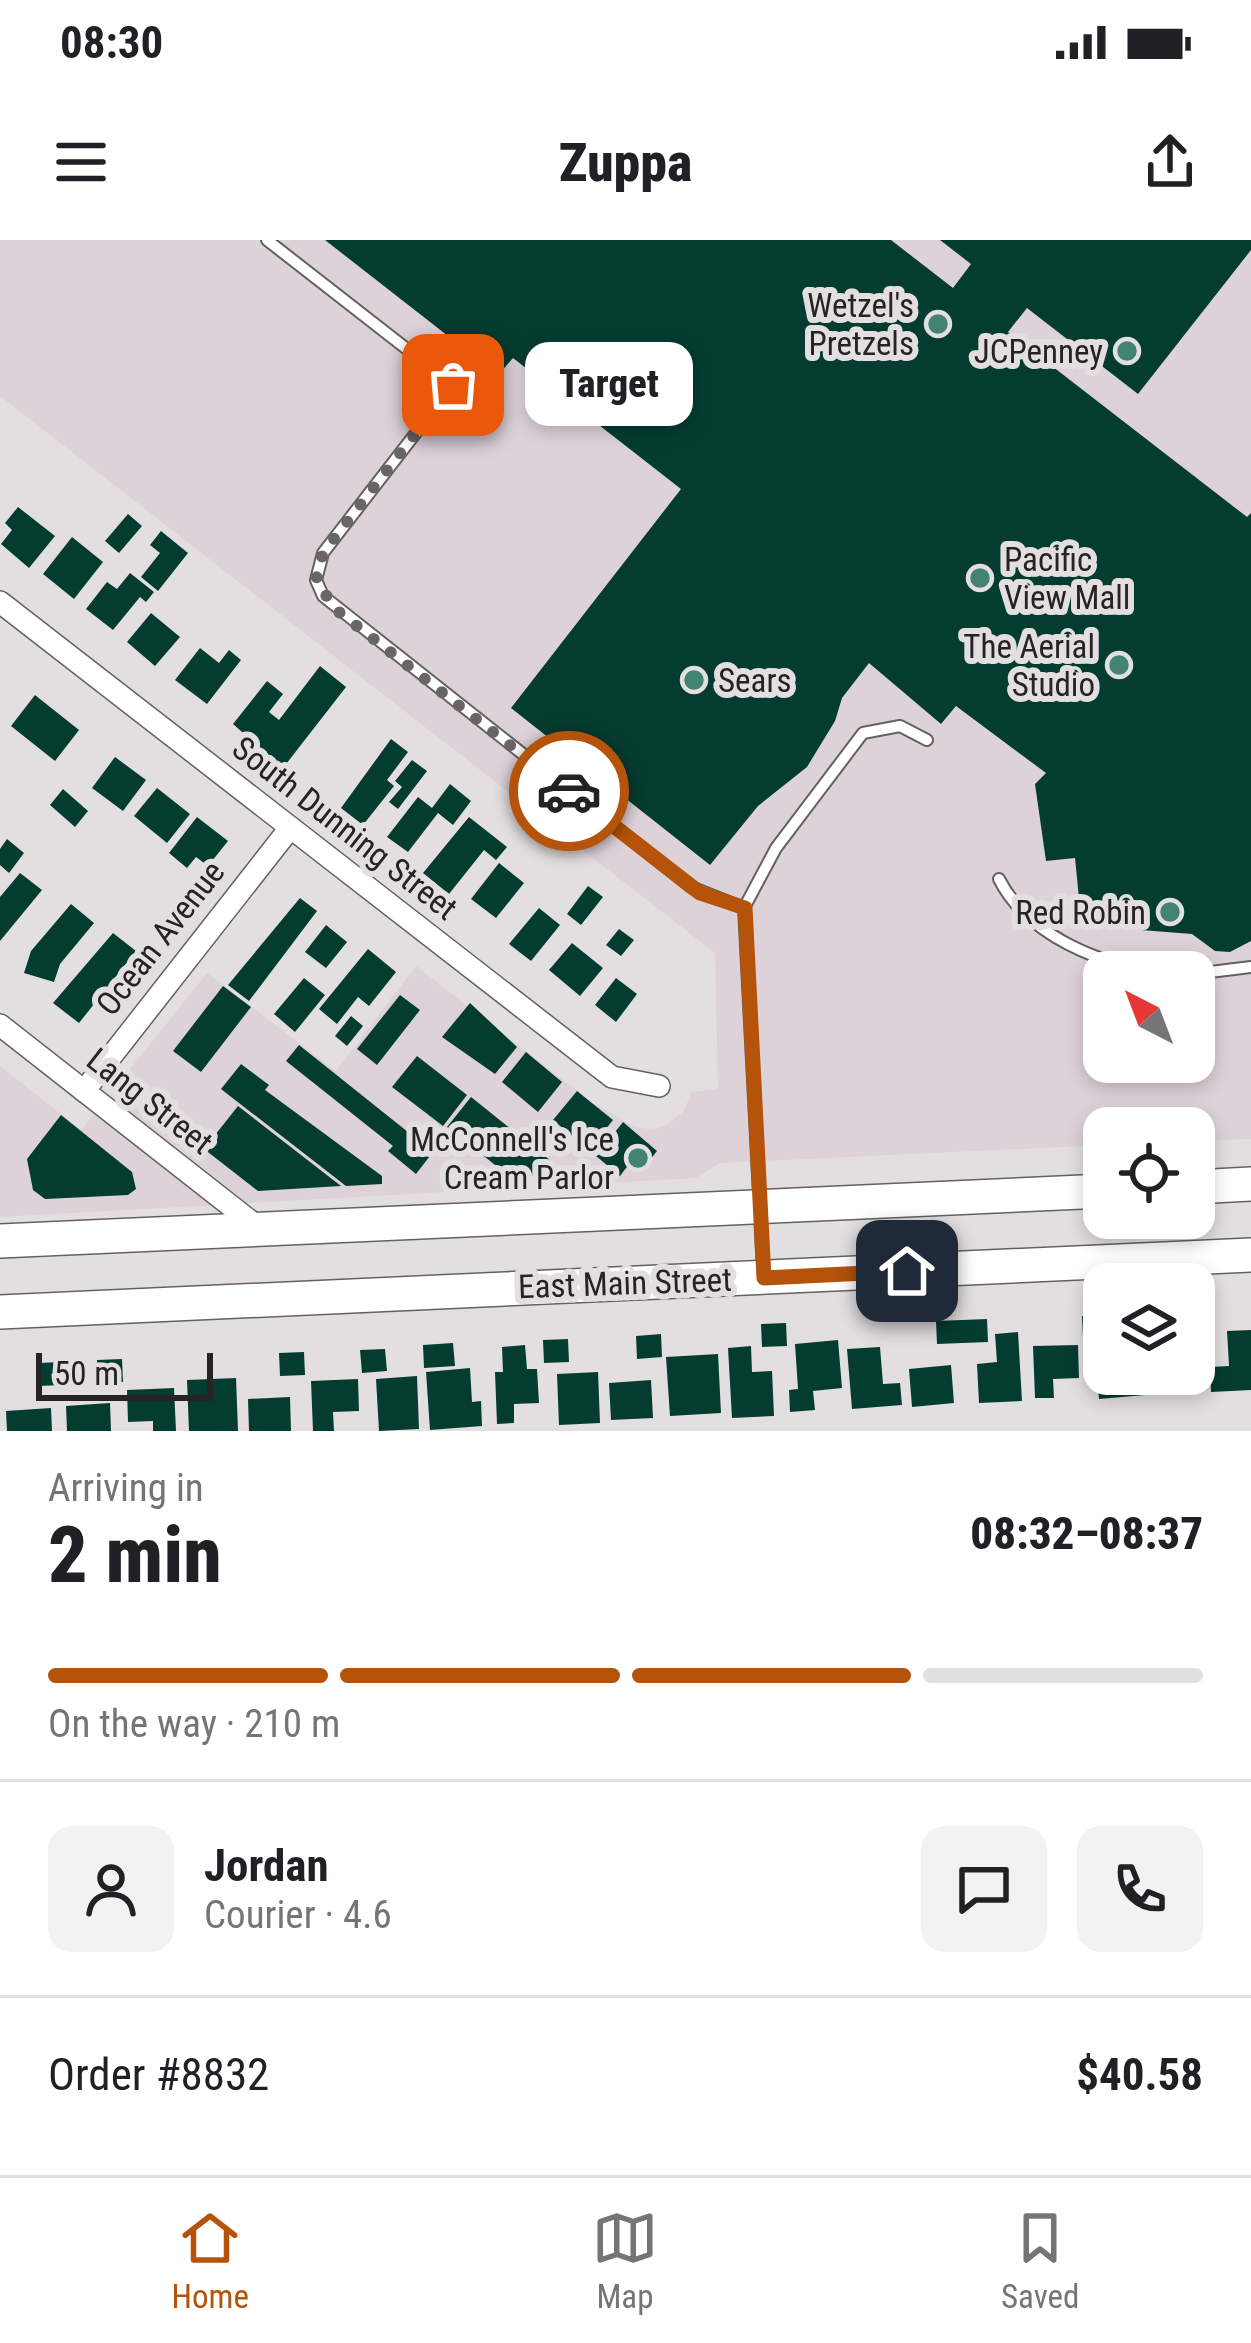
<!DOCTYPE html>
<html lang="en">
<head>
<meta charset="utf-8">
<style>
	:root { --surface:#fff; --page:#f2f2f2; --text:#202124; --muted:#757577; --line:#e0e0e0; --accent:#b45309 }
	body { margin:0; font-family:"Roboto Condensed",sans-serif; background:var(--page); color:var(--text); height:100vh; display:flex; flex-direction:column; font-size:45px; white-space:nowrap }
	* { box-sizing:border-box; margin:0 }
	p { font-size:39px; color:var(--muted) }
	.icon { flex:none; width:66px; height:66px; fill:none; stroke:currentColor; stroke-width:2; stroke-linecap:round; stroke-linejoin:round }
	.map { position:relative; height:1191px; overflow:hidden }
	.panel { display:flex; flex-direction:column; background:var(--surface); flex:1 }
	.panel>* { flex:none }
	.needle { width:78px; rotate:318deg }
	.fabs { position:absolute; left:1083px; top:711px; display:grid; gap:24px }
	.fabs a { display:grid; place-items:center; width:132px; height:132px; border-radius:24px; background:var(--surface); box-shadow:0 6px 18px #0003; font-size:60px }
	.scale { position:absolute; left:36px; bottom:30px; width:177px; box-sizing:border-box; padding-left:12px; border:6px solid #252324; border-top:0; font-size:33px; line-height:42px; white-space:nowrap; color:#252324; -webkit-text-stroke:9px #e3dfe1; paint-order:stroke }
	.pin { position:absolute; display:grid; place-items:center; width:102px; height:102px; color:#fff; margin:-51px; border-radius:24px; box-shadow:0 6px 18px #0006 }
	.courier { position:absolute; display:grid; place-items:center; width:120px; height:120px; margin:-60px; border:9px solid #b45309; border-radius:50%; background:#fff; color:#222; box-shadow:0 3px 15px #0007 }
	.bubble { position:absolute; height:84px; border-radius:24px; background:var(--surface); box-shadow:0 6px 18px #0003; font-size:39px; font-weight:800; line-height:84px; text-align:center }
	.overview em { font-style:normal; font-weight:800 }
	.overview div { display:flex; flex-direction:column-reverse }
	.overview { display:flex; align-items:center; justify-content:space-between; height:204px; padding:0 48px }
	h1 { font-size:78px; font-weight:800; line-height:90px }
	.bar { display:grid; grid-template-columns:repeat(4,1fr); gap:18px 12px; align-content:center; height:144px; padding:0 48px }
	.bar i { height:15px; border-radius:9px; background:var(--line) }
	.bar .current { background:var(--accent) }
	.bar p { grid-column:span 4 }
	.line { display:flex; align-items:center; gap:30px; padding:0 48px; border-top:3px solid var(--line) }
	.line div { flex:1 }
	.round { display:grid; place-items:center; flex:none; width:126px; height:126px; border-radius:24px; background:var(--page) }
	.status { display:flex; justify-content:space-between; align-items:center; height:84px; padding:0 60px; background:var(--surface); direction:ltr }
	.status svg { height:33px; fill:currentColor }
	header { display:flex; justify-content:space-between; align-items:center; height:156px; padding:0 48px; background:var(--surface); font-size:54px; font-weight:800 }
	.menu { display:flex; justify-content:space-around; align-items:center; height:168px; border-top:3px solid var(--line); background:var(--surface); font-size:33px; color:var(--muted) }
	.menu a { display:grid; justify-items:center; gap:6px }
	.menu .current { color:var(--accent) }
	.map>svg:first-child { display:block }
</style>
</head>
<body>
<div class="status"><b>08:30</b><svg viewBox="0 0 49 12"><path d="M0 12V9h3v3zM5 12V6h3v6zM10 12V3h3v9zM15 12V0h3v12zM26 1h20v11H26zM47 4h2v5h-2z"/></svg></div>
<header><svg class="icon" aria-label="menu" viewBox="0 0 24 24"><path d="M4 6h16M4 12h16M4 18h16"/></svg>Zuppa<svg class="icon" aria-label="share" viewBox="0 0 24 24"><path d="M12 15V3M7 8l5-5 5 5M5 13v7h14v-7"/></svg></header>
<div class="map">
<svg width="1251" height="1191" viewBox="0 0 1251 1191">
	<rect width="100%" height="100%" fill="#e3dfe1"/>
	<path fill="#ddd2d8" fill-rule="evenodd" d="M0 0H1251V899L1194 901V888H1104V905L720 923 696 938 0 977V826L81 890 207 733 336 831 416 726 593 863 633 886 653 890 666 885 683 872 692 852 718 849 715 713 0 156ZM1104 732H1194V822H1104Z"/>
	<g fill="#053c30">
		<polygon points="325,0 891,0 953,48 971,24 940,0 1251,0 1251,10 1138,154 1027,68 1008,92 1247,277 1251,273 1251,701 1230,712 1215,711 1192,694 1141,690 1080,668 1075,618 1046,621 1035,544 1046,533 956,466 941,484 869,423 842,458 835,481 807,527 758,566 710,625 511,468 681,249 513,118 498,135"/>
		<polygon points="18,267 55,296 29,328 1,304 12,290 5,283"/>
		<polygon points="128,274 142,286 119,313 105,301"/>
		<polygon points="161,291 188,313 158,351 141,337 160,313 150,305"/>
		<polygon points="72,297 103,322 74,359 43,334"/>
		<polygon points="130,333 154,352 146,362 140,357 113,390 86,369 107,342 117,349"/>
		<polygon points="151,373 180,397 155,426 127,402"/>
		<polygon points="200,408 219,423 229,410 241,420 207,464 175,440"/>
		<polygon points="320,426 346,447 283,528 233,484 267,441 283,454 269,472 279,480"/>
		<polygon points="35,455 79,490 55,521 11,486"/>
		<polygon points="391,499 408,512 387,540 394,546 363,585 341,568"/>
		<polygon points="115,517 146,540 123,571 92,548"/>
		<polygon points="412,520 427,531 398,569 389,562 402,547 395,541"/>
		<polygon points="450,544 471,561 453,585 438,573 408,612 387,597 418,557 432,568"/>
		<polygon points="157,548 190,574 167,603 134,576"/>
		<polygon points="63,549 88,571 75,587 50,565"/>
		<polygon points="197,577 228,601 208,626 196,617 187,628 169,613"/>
		<polygon points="469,577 507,607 496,620 484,610 449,654 423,633"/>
		<polygon points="7,599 24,613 9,633 0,625 0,609"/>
		<polygon points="499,623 524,643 496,678 471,659"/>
		<polygon points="20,633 42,650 0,701 0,657"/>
		<polygon points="588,646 603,657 581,685 567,674"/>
		<polygon points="300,658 317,671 249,761 228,745"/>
		<polygon points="71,664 94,683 60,724 54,742 24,733 31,711"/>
		<polygon points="539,668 560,685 531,721 509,704"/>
		<polygon points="326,685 347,702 326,728 305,712"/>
		<polygon points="619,689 634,700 621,716 606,705"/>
		<polygon points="113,693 136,711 79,783 53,763"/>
		<polygon points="572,703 603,728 580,756 549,730"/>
		<polygon points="368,709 396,732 369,766 358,757 337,784 319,769"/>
		<polygon points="304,738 325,755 295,792 274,774"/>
		<polygon points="616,738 637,754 616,782 595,765"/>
		<polygon points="223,746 251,767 201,832 173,811"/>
		<polygon points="400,755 420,770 377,825 357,809"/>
		<polygon points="470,763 517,807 495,834 442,797"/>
		<polygon points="351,776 363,786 347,806 335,796"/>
		<polygon points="299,805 433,912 416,934 388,911 393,906 286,821"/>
		<polygon points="526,812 562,842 538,872 502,842"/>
		<polygon points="417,816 467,855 443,886 392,847"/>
		<polygon points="241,824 269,845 265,850 382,936 382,944 346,946 221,849"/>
		<polygon points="577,851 613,880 589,910 553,880"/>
		<polygon points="471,857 561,929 514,940 447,887"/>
		<polygon points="238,866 341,946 258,951 204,909"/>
		<polygon points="61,875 132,932 136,949 128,955 45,959 33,950 27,919"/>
		<polygon points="623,882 657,911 646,925 635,916 620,936 596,916"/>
		<polygon points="1104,1074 1104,1097 1083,1098 1082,1076"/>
		<polygon points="987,1079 988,1102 937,1104 936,1081"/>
		<polygon points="786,1083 787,1106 762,1107 761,1084"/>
		<polygon points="1251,1090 1251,1150 1211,1152 1210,1127 1229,1126 1227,1091"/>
		<polygon points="1018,1092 1022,1161 979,1163 977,1124 997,1122 995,1094"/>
		<polygon points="661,1094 662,1117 637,1119 636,1096"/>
		<polygon points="568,1099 569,1122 544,1123 543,1100"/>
		<polygon points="838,1100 842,1148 813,1151 815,1170 790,1172 789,1150 798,1149 795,1104"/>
		<polygon points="453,1103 455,1126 424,1128 423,1105"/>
		<polygon points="525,1105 527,1129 537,1129 539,1163 514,1164 514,1183 497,1184 495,1132 503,1132 502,1107"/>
		<polygon points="1078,1105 1079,1138 1053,1139 1054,1158 1035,1158 1033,1106"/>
		<polygon points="751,1106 752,1132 772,1131 774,1176 732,1178 728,1108"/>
		<polygon points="880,1107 883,1144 900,1143 902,1165 852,1169 847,1109"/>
		<polygon points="385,1109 387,1131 362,1133 360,1110"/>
		<polygon points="304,1112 305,1135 280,1136 279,1113"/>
		<polygon points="718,1114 721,1173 670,1176 666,1117"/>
		<polygon points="1104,1116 1104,1134 1144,1134 1145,1155 1099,1159 1095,1117"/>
		<polygon points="122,1119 123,1142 98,1143 97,1120"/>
		<polygon points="62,1122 63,1145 38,1146 37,1123"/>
		<polygon points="951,1125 954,1163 912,1167 909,1129"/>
		<polygon points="470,1128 472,1162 481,1161 482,1186 430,1190 426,1132"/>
		<polygon points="598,1132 600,1183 559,1185 557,1134"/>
		<polygon points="1152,1134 1194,1134 1194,1153 1152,1154"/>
		<polygon points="417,1136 419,1189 379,1191 376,1139"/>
		<polygon points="236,1138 238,1191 189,1191 187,1140"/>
		<polygon points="358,1139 359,1171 333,1172 334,1191 313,1191 311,1141"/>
		<polygon points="651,1140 653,1178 611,1180 609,1143"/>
		<polygon points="174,1148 176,1191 153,1191 153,1181 128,1182 127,1150"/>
		<polygon points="290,1157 291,1191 249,1191 248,1159"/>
		<polygon points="110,1163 111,1191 67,1191 66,1166"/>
		<polygon points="51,1168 52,1191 7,1191 6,1171"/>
	</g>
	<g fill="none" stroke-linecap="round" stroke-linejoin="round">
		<g stroke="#646162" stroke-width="14">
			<g id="service">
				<polyline points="267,0 453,145 323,313 316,340 323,356 691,647 744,668"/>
				<path d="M999 639C1028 696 1102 726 1163 732"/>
				<polyline points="1194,734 1251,727"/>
				<polyline points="763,1031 744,668 776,608 863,493 900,486 927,500"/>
			</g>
		</g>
		<g stroke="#646162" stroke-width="24">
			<g id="minor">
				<polyline points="0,362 612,837 659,846"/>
				<polyline points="0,785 259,988"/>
				<polyline points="84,851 290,588"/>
			</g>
		</g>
		<g stroke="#646162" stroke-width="36">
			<g id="primary">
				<polyline points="1194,947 1251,944"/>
				<polyline points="0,1001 1104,951"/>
				<polyline points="0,1072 1251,1015"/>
			</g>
		</g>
		<use href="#service" stroke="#fff" stroke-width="10"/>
		<use href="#minor" stroke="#fff" stroke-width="21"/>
		<use href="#primary" stroke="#fff" stroke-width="33"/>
	</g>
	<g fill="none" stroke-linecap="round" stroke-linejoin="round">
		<polyline stroke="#686566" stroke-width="12" stroke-dasharray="0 21.6" points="453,145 323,313 316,340 335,369 569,551"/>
		<polyline stroke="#b45309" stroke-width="15" points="569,551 700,653 745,668 764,1038 907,1031"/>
	</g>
	<g fill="#438372" stroke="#e3dfe1" stroke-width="4.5">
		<circle cx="938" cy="84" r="12"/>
		<circle cx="1127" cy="111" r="12"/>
		<circle cx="980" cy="338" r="12"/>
		<circle cx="1119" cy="425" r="12"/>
		<circle cx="694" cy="440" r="12"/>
		<circle cx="1170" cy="672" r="12"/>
		<circle cx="638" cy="918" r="12"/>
	</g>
	<g text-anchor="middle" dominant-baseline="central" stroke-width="12" stroke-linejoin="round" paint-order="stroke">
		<g font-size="33" fill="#252324" stroke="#e3dfe1" text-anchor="end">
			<text x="914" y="65">Wetzel's<tspan x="914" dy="38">Pretzels</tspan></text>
			<text x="1103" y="111">JCPenney</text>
			<text x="1004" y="319" text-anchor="start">Pacific<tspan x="1004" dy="38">View Mall</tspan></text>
			<text x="1095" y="406">The Aerial<tspan x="1095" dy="38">Studio</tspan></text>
			<text x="718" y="440" text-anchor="start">Sears</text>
			<text x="1146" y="672">Red Robin</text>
			<text x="614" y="899">McConnell's Ice<tspan x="614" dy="38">Cream Parlor</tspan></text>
		</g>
		<g font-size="33" fill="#252324" stroke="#e3dfe1">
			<text transform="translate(345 588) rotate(38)">South Dunning Street</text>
			<text transform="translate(160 698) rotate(-52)">Ocean Avenue</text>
			<text transform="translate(150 861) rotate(38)">Lang Street</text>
			<text transform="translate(625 1043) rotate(-2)">East Main Street</text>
		</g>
	</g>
</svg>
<div class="fabs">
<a><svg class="needle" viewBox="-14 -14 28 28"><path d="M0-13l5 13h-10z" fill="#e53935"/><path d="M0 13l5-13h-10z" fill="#757577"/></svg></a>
<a><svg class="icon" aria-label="locate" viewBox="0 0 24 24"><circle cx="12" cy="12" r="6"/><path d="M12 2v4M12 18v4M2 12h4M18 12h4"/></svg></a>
<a><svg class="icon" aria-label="layers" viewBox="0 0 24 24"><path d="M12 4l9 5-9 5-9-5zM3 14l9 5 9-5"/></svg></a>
</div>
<div class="scale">50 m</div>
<div class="pin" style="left:453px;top:145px;background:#ea580c"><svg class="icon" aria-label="bag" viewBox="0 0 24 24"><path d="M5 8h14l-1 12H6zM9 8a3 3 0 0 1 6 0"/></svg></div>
<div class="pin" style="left:907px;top:1031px;background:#1f2937"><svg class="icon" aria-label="home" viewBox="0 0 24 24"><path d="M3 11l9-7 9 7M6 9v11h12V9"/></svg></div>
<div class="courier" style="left:569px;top:551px"><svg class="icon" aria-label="car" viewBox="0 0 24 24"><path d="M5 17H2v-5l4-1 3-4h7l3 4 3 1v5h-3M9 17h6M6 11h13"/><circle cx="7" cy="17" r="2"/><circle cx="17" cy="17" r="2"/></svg></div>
<div class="bubble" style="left:525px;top:102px;width:168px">Target</div>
</div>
<section class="panel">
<div class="overview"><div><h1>2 min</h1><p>Arriving in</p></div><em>08:32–08:37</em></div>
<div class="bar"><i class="current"></i><i class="current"></i><i class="current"></i><i></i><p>On the way · 210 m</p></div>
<div class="line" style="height:216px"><a class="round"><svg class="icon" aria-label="person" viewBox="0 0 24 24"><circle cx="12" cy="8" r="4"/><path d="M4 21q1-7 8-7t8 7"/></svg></a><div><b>Jordan</b><p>Courier · 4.6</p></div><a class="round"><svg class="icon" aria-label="chat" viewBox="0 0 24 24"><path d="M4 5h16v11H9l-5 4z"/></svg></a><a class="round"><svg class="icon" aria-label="phone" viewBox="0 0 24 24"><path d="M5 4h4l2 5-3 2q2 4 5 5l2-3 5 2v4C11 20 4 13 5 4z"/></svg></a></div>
<div class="line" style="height:156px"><div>Order #8832</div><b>$40.58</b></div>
</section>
<nav class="menu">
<a class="current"><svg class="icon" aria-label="home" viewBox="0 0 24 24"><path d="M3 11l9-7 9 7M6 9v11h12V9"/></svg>Home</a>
<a><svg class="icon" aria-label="map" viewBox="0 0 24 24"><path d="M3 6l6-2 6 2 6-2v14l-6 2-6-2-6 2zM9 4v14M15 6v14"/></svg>Map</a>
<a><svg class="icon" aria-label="saved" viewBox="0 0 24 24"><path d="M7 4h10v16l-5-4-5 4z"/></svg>Saved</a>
</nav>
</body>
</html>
